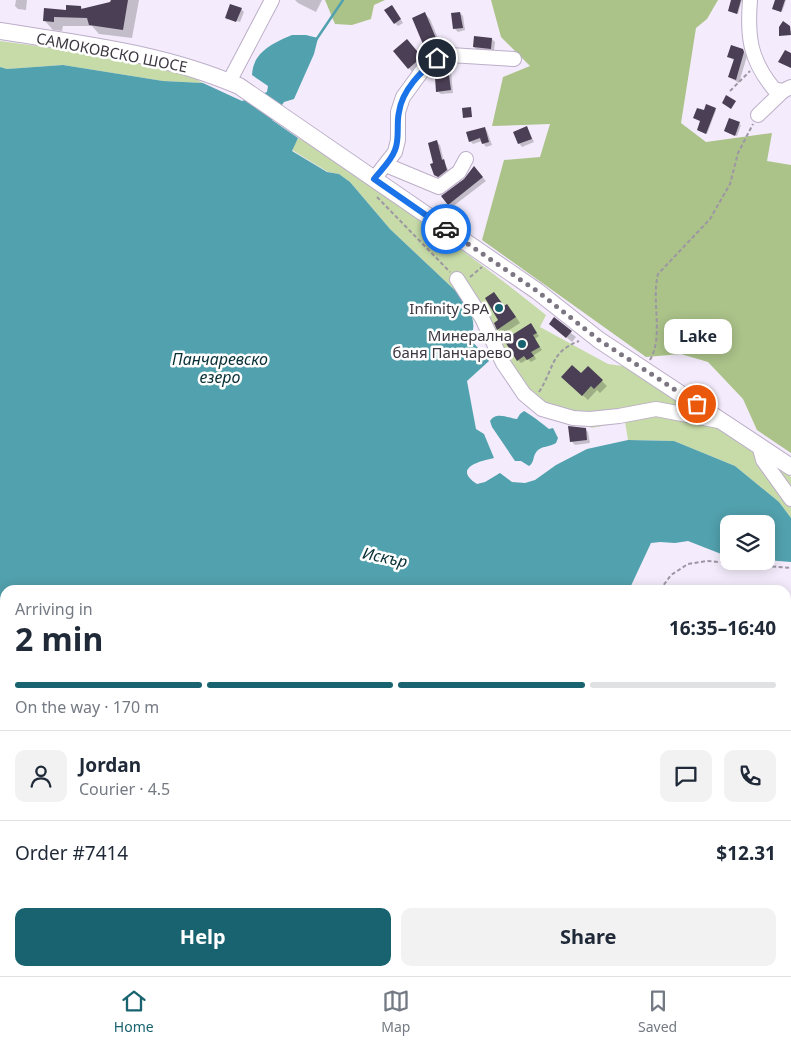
<!DOCTYPE html>
<html lang="en">
<head>
<meta charset="utf-8">
<style>
	:root { --surface:#fff; --page:#f2f2f3; --text:#1f2937; --muted:#747a83; --line:#e0e1e3; --accent:#18636f }
	body { margin:0; font-family:"Noto Sans",sans-serif; background:var(--page); color:var(--text); height:100vh; display:flex; flex-direction:column; font-size:19px; white-space:nowrap }
	* { box-sizing:border-box; margin:0 }
	p { font-size:16px; color:var(--muted) }
	.icon { flex:none; width:28px; height:28px; fill:none; stroke:currentColor; stroke-width:2; stroke-linecap:round; stroke-linejoin:round }
	.map { position:relative; flex:1; overflow:hidden }
	.side { position:absolute; left:0px; top:585px; width:791px; height:391px; display:flex; flex-direction:column; background:var(--surface); border-radius:15px 15px 0 0; box-shadow:0 2px 12px #0003 }
	.side>* { flex:none }
	.fabs { position:absolute; left:720px; top:515px; display:grid; gap:10px }
	.fabs a { display:grid; place-items:center; width:55px; height:55px; border-radius:10px; background:var(--surface); box-shadow:0 2px 12px #0003; font-size:25px }
	.pin { position:absolute; display:grid; place-items:center; width:42px; height:42px; color:#fff; margin:-21px; border:2px solid #fff; border-radius:50%; box-shadow:0 1px 5px #0007 }
	.courier { position:absolute; display:grid; place-items:center; width:50px; height:50px; margin:-25px; border:4px solid #1a73e8; border-radius:50%; background:#fff; color:#222; box-shadow:0 1px 6px #0007 }
	.bubble { position:absolute; height:35px; border-radius:10px; background:var(--surface); box-shadow:0 2px 12px #0003; font-size:16px; font-weight:700; line-height:35px; text-align:center }
	.head em { font-style:normal; font-weight:700 }
	.head div { display:flex; flex-direction:column-reverse }
	.head { display:flex; align-items:center; justify-content:space-between; height:85px; padding:0 15px }
	h1 { font-size:32px; font-weight:700; line-height:38px }
	.bar { display:grid; grid-template-columns:repeat(4,1fr); gap:8px 5px; align-content:center; height:60px; padding:0 15px }
	.bar i { height:6px; border-radius:4px; background:var(--line) }
	.bar .selected { background:var(--accent) }
	.bar p { grid-column:span 4 }
	.line { display:flex; align-items:center; gap:12px; padding:0 15px; border-top:1px solid var(--line) }
	.line div { flex:1 }
	.round { display:grid; place-items:center; flex:none; width:52px; height:52px; border-radius:10px; background:var(--page) }
	.action { display:flex; gap:10px; margin-top:auto; padding:10px 15px }
	.action a { flex:1; height:58px; border-radius:10px; background:var(--accent); color:#fff; font-size:20px; font-weight:700; line-height:58px; text-align:center }
	.action a+a { background:var(--page); color:var(--text) }
	.menu { display:flex; justify-content:space-around; align-items:center; height:70px; border-top:1px solid var(--line); background:var(--surface); font-size:14px; color:var(--muted) }
	.menu a { display:grid; justify-items:center; gap:2px }
	.menu .selected { color:var(--accent) }
	.map>svg:first-child { display:block }
</style>
</head>
<body>
<div class="map">
<svg width="791" height="976" viewBox="0 0 791 976">
	<rect width="100%" height="100%" fill="#f4ecfc"/>
	<g fill="#c6dba8">
		<polygon points="0,41 143,60 189,75 203,83 163,81 63,65 7,69 0,67"/>
		<path d="M298 138 306 142C388 196 469 253 546 315L540 327 608 364 629 367 673 394 791 477V518L779 502 735 466 674 441 628 440 625 422 591 428 589 421 541 411 472 318 461 296 390 229 350 182 339 174 328 172 292 150Z"/>
		<rect x="786" y="663" width="5" height="110"/>
		<polygon points="615,971 713,971 703,976 617,976"/>
	</g>
	<g fill="#abc289">
		<polygon points="325,0 385,0 374,5 371,19 352,25 335,24"/>
		<polygon points="491,0 718,0 707,19 696,28 681,123 706,142 772,133 767,161 791,165 791,453 757,430 743,399 708,362 681,354 646,357 482,240 504,160 540,157 550,124 492,126 503,77 530,66 501,37"/>
	</g>
	<g fill="#52a1ae">
		<path d="M292 35H306L318 38 314 54 294 99 284 102 272 120 298 138 292 151 327 172 339 174 350 182 390 229 461 296C468 307 475 317 473 330L467 333C470 342 484 352 489 361L467 381 476 429 484 434 494 458C480 461 452 468 477 484L485 482 500 473 512 482 525 483 535 480 556 465 587 449 628 440 674 441 735 466 779 502 791 518V562L766 560V524H729V557L688 541 675 543 660 542 651 543 629 590H5V695L0 688V67L7 69 63 65 163 81 203 83 242 101 267 92 268 86 252 75C253 52 273 43 292 35Z"/>
		<path d="M524 411C530 414 543 424 549 429L553 428 558 438 556 443C550 447 541 446 537 451 532 457 535 462 529 466L521 461H515L492 427 490 421C496 411 508 418 517 419L520 414Z"/>
		<polygon points="786,607 791,608 791,663 786,663"/>
	</g>
	<g fill="#0003">
		<polygon points="16,0 27,0 26,10 18,9 15,6"/>
		<polygon points="112,0 139,0 132,38 99,34 92,26 63,26 62,31 53,30 44,20 81,7 83,9 112,3"/>
		<polygon points="295,0 322,0 316,12 298,3"/>
		<polygon points="732,0 742,0 738,14 729,11"/>
		<polygon points="777,0 786,0 782,12 773,9"/>
		<polygon points="241,9 244,12 240,22 228,18 228,20 226,18"/>
		<polygon points="395,10 403,23 398,26 395,23"/>
		<polygon points="460,13 463,16 465,30 458,32 455,29"/>
		<polygon points="425,14 430,19 442,48 431,53 426,48"/>
		<polygon points="492,39 495,42 494,51 477,50 474,47"/>
		<polygon points="412,46 426,63 413,73 409,68"/>
		<polygon points="743,50 747,56 739,83 729,77 735,61 729,57"/>
		<polygon points="448,69 451,72 453,93 441,94 437,91"/>
		<polygon points="715,109 716,110 707,134 699,131 698,130 701,121 694,118"/>
		<polygon points="730,120 741,125 737,136 725,131"/>
		<polygon points="526,127 529,131 534,142 522,147 519,143"/>
		<polygon points="484,128 487,131 492,145 486,147 482,141 473,144 470,141"/>
		<polygon points="437,142 440,145 444,162 450,173 441,179 435,175"/>
		<polygon points="477,171 486,181 452,207 442,196"/>
		<polygon points="494,294 505,307 507,306 512,311 520,323 503,334 498,329 500,321"/>
		<polygon points="554,319 576,337 572,342 556,328"/>
		<polygon points="531,325 539,336 535,339 542,350 534,355 536,359 531,362 528,359 521,363 518,360"/>
		<polygon points="588,368 607,386 600,393 597,390 588,400 568,382 581,375"/>
		<polygon points="585,429 588,432 590,443 575,445 572,442"/>
		<polygon points="484,971 496,971 496,972 492,976 488,976"/>
	</g>
	<g fill="none" stroke-linecap="round" stroke-linejoin="round">
		<g stroke="#52a1ae" stroke-width="2.5">
			<polyline points="316,40 343,0"/>
			<polyline points="539,971 540,976"/>
		</g>
	</g>
	<g fill="#4a3f54">
		<polygon points="111,0 128,0 123,30 89,25 87,18 54,17 54,22 43,21 44,8 66,10 66,5 81,6 81,9 110,2"/>
		<polygon points="731,0 741,0 737,14 728,11"/>
		<polygon points="775,0 785,0 781,12 772,9"/>
		<polygon points="230,4 242,8 236,22 225,18"/>
		<polygon points="392,5 401,19 394,24 384,10"/>
		<polygon points="425,12 438,43 425,49 412,18"/>
		<polygon points="460,12 463,28 453,29 451,13"/>
		<polygon points="783,21 790,26 791,35 779,36 779,27"/>
		<polygon points="474,36 492,38 491,49 473,47"/>
		<polygon points="407,39 422,57 408,69 393,51"/>
		<polygon points="731,45 743,49 744,52 736,80 728,77 734,59 727,57"/>
		<polygon points="785,50 791,53 791,68 778,62"/>
		<polygon points="448,68 451,90 436,92 435,77 437,76 435,71 438,69"/>
		<polygon points="726,95 736,101 731,109 722,103"/>
		<polygon points="706,104 716,108 706,134 697,130 700,121 693,118 697,108 704,110"/>
		<polygon points="471,107 472,117 463,118 462,108"/>
		<polygon points="729,118 740,122 735,136 724,131"/>
		<polygon points="527,126 532,139 518,144 513,132"/>
		<polygon points="485,127 489,142 482,144 480,138 469,142 466,132"/>
		<polygon points="437,140 442,160 444,159 447,170 438,177 434,175 430,164 433,163 428,143"/>
		<polygon points="474,166 483,177 448,205 441,196 464,179"/>
		<polygon points="494,292 504,306 507,304 516,317 497,330 494,323 498,320 485,298"/>
		<polygon points="554,317 572,331 566,338 549,324"/>
		<polygon points="531,323 537,333 533,335 540,347 531,352 534,356 527,360 524,356 517,361 504,340"/>
		<polygon points="572,365 581,373 588,366 603,380 594,389 591,386 582,396 561,377"/>
		<polygon points="568,426 586,428 587,440 570,442"/>
	</g>
	<g fill="none" stroke-linecap="round" stroke-linejoin="round">
		<g stroke="#bcaec8" stroke-width="16">
			<g id="minor">
				<path d="M750 0C747 37 750 60 774 89L783 91 791 87"/>
				<polyline points="229,82 272,0"/>
				<polyline points="758,115 783,91"/>
				<polyline points="386,165 439,187 459,172 466,159"/>
				<polyline points="374,179 395,152 398,140 398,112 403,97 422,71 437,58 450,55 514,59"/>
				<polyline points="457,279 482,318 503,363 524,394 542,409 573,418 590,419 619,416 656,409 719,421"/>
				<polyline points="759,445 763,460 791,499"/>
				<polyline points="0,718 5,723"/>
				<polyline points="566,971 569,976"/>
			</g>
		</g>
		<g stroke="#bcaec8" stroke-width="18">
			<path id="major" d="M0 31C81 44 163 53 239 86L537 291 599 340 791 467"/>
		</g>
		<g stroke="#9d96a3" stroke-width="2" stroke-dasharray="4 2.5" stroke-linecap="butt">
			<polyline points="730,91 750,71"/>
			<polyline points="377,197 450,272"/>
			<polyline points="470,277 482,267"/>
			<path d="M650 360C664 336 651 301 658 274L710 219 730 184 738 153 753 124"/>
			<path d="M539 392C554 369 550 352 579 341"/>
			<polyline points="660,590 671,575 688,564 707,561 791,568"/>
			<polyline points="0,804 5,811"/>
			<polyline points="0,870 5,875"/>
			<polyline points="160,971 162,976"/>
			<polyline points="517,976 518,971"/>
		</g>
		<use href="#minor" stroke="#fff" stroke-width="14"/>
		<use href="#major" stroke="#fff" stroke-width="16"/>
	</g>
	<g fill="none" stroke-linecap="round" stroke-linejoin="round">
		<polyline stroke="#7c7682" stroke-width="5" stroke-dasharray="0 9" points="446,229 537,291 599,340 697,404"/>
		<path stroke="#1a73e8" stroke-width="6" d="M437 58C421 72 402 90 399 112 396 125 400 138 395 150 391 161 381 170 374 179L446 229"/>
	</g>
	<g fill="#18636f" stroke="#fff" stroke-width="2">
		<circle cx="499" cy="308" r="5"/>
		<circle cx="522" cy="344" r="5"/>
	</g>
	<g text-anchor="middle" dominant-baseline="central" stroke-width="5" stroke-linejoin="round" paint-order="stroke">
		<g font-size="15" fill="#3c3741" stroke="#fff">
			<text transform="translate(112 52) rotate(11)">САМОКОВСКО ШОСЕ</text>
		</g>
		<g font-size="15" fill="#3c3741" stroke="#fff" text-anchor="end">
			<text x="489" y="308">Infinity SPA</text>
			<text x="512" y="335">Минерална<tspan x="512" dy="17">баня Панчарево</tspan></text>
		</g>
		<g font-size="16" font-style="italic" fill="#083036" stroke="#fff">
			<text x="220" y="359">Панчаревско<tspan x="220" dy="18">езеро</tspan></text>
			<text transform="translate(385 557) rotate(12)">Искър</text>
		</g>
	</g>
</svg>
<div class="fabs">
<a><svg class="icon" aria-label="layers" viewBox="0 0 24 24"><path d="M12 4l9 5-9 5-9-5zM3 14l9 5 9-5"/></svg></a>
</div>
<div class="pin" style="left:697px;top:404px;background:#ea580c"><svg class="icon" aria-label="bag" viewBox="0 0 24 24"><path d="M5 8h14l-1 12H6zM9 8a3 3 0 0 1 6 0"/></svg></div>
<div class="pin" style="left:437px;top:58px;background:#1f2937"><svg class="icon" aria-label="home" viewBox="0 0 24 24"><path d="M3 11l9-7 9 7M6 9v11h12V9"/></svg></div>
<div class="courier" style="left:446px;top:229px"><svg class="icon" aria-label="car" viewBox="0 0 24 24"><path d="M5 17H2v-5l4-1 3-4h7l3 4 3 1v5h-3M9 17h6M6 11h13"/><circle cx="7" cy="17" r="2"/><circle cx="17" cy="17" r="2"/></svg></div>
<div class="bubble" style="left:664px;top:319px;width:68px">Lake</div>
<section class="side">
<div class="head"><div><h1>2 min</h1><p>Arriving in</p></div><em>16:35–16:40</em></div>
<div class="bar"><i class="selected"></i><i class="selected"></i><i class="selected"></i><i></i><p>On the way · 170 m</p></div>
<div class="line" style="height:90px"><a class="round"><svg class="icon" aria-label="person" viewBox="0 0 24 24"><circle cx="12" cy="8" r="4"/><path d="M4 21q1-7 8-7t8 7"/></svg></a><div><b>Jordan</b><p>Courier · 4.5</p></div><a class="round"><svg class="icon" aria-label="chat" viewBox="0 0 24 24"><path d="M4 5h16v11H9l-5 4z"/></svg></a><a class="round"><svg class="icon" aria-label="phone" viewBox="0 0 24 24"><path d="M5 4h4l2 5-3 2q2 4 5 5l2-3 5 2v4C11 20 4 13 5 4z"/></svg></a></div>
<div class="line" style="height:65px"><div>Order #7414</div><b>$12.31</b></div>
<div class="action"><a>Help</a><a>Share</a></div>
</section>
</div>
<nav class="menu">
<a class="selected"><svg class="icon" aria-label="home" viewBox="0 0 24 24"><path d="M3 11l9-7 9 7M6 9v11h12V9"/></svg>Home</a>
<a><svg class="icon" aria-label="map" viewBox="0 0 24 24"><path d="M3 6l6-2 6 2 6-2v14l-6 2-6-2-6 2zM9 4v14M15 6v14"/></svg>Map</a>
<a><svg class="icon" aria-label="saved" viewBox="0 0 24 24"><path d="M7 4h10v16l-5-4-5 4z"/></svg>Saved</a>
</nav>
</body>
</html>
